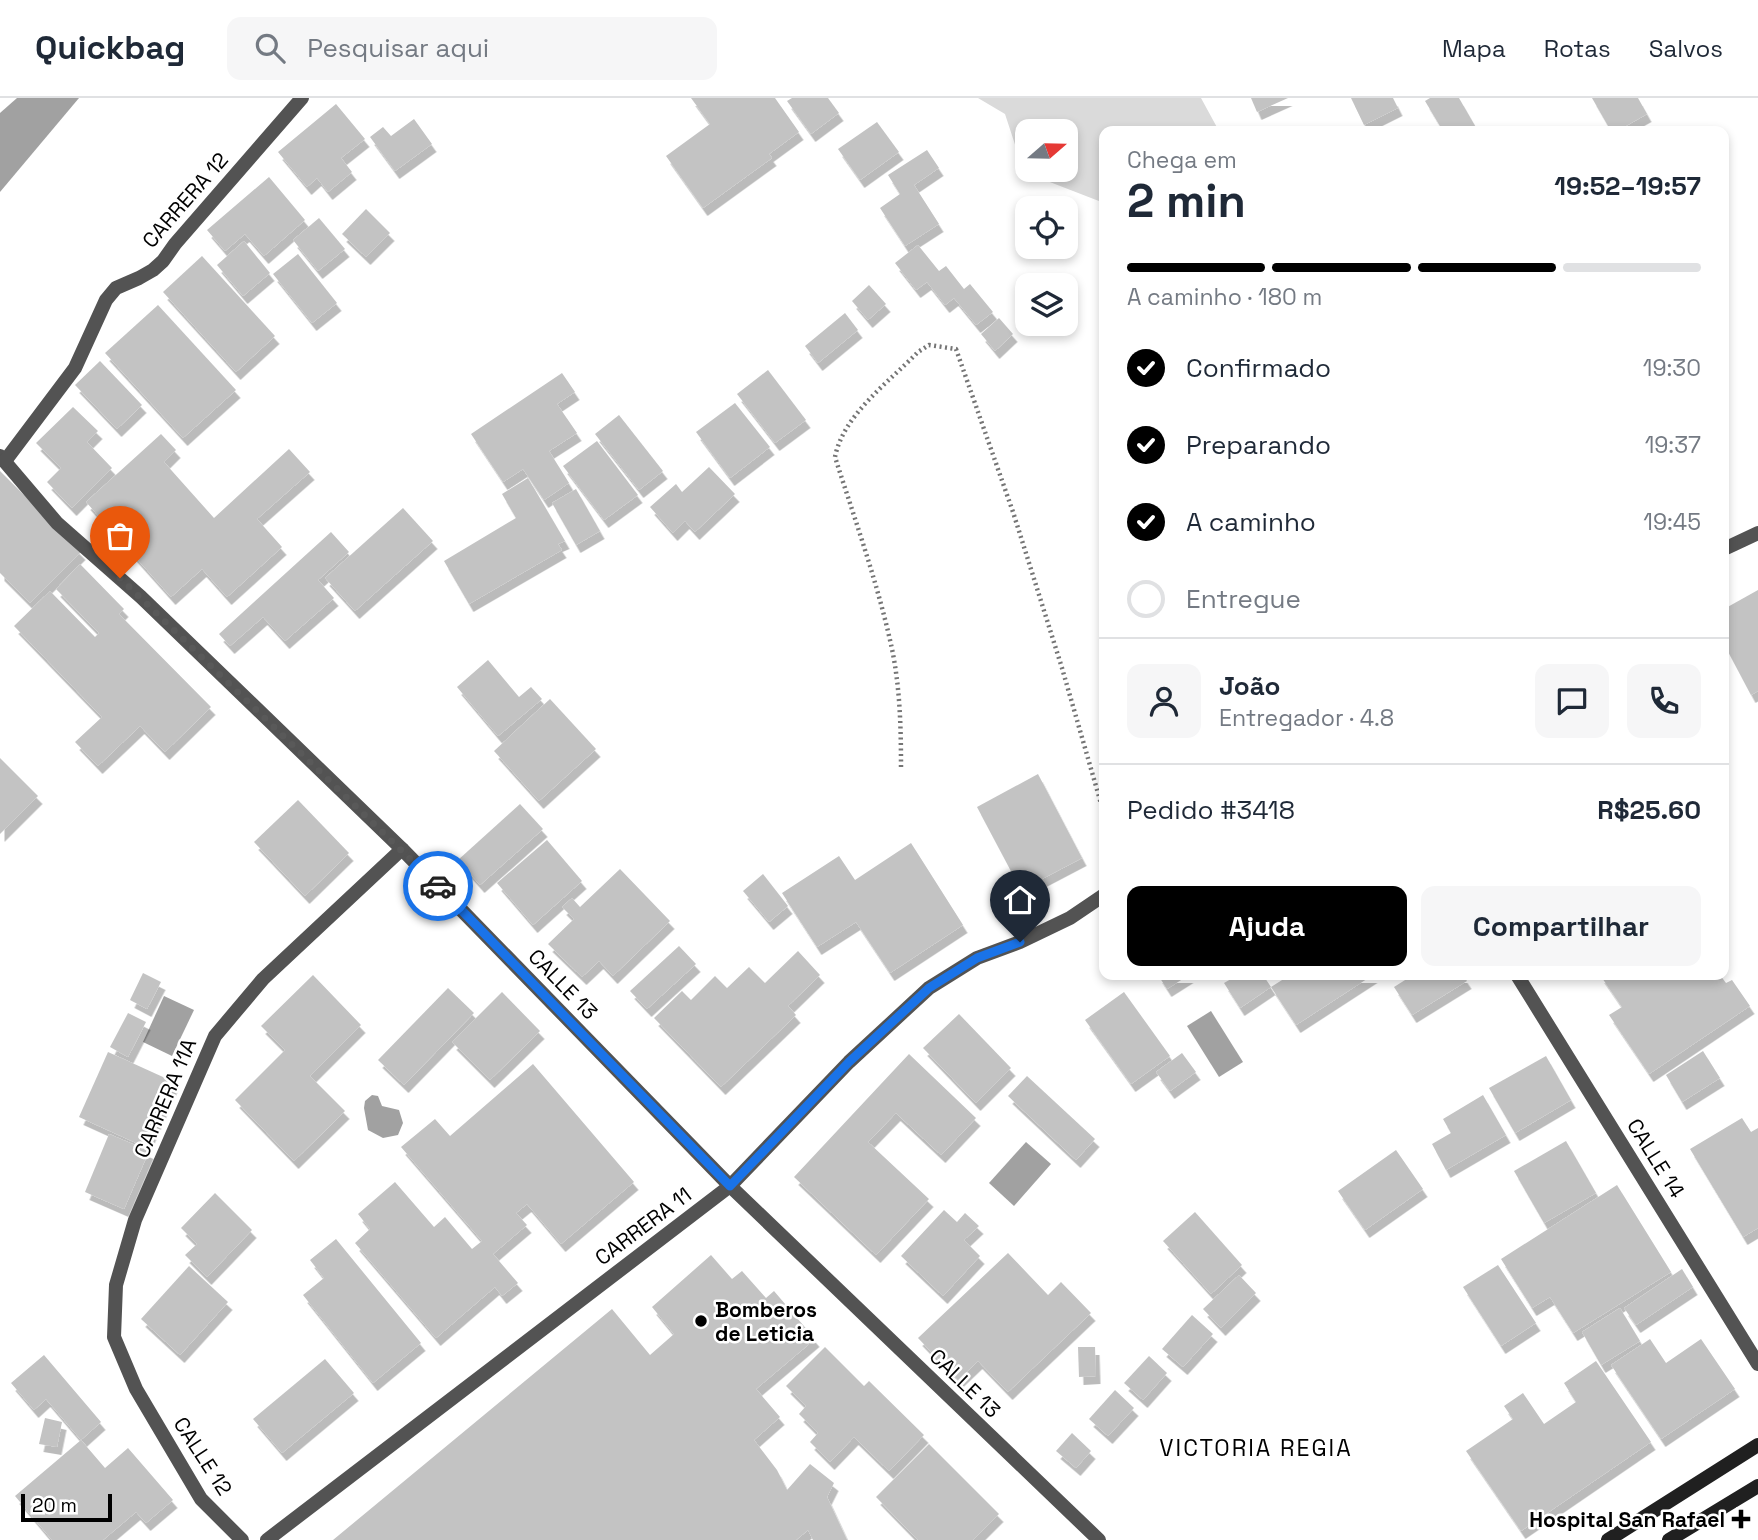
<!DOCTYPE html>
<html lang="pt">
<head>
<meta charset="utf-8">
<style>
	:root { --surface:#fff; --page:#f6f6f7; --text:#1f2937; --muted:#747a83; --line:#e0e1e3; --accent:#000 }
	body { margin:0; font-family:"Space Grotesk",sans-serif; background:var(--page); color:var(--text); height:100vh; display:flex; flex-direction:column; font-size:26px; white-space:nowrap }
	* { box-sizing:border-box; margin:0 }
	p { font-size:23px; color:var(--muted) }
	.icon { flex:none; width:38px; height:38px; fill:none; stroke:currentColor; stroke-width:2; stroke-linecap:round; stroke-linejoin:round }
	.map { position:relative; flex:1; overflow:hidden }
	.details { position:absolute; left:1099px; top:28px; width:630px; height:854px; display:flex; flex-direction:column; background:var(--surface); border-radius:14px; box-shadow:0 4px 10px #0003 }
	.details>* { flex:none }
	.needle { width:46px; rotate:70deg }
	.tools { position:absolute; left:1015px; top:21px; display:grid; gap:14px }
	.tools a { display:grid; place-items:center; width:63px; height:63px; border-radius:14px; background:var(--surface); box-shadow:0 4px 10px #0003; font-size:35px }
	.scale { position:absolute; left:21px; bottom:18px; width:91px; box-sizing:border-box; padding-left:7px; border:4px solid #000; border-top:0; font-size:19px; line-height:24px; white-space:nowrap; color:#000; -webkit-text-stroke:5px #fff; paint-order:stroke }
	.pin { position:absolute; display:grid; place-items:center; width:60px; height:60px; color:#fff; margin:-72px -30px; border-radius:50% 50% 50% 0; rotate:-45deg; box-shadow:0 0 7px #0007 }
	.pin .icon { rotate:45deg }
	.courier { position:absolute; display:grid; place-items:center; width:70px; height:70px; margin:-35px; border:5px solid #1a73e8; border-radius:50%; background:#fff; color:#222; box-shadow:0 2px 9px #0007 }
	.head em { font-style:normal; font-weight:700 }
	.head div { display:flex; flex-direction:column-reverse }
	.head { display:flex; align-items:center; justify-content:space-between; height:119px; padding:0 28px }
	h1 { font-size:46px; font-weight:700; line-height:52px }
	.bar { display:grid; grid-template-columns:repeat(4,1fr); gap:10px 7px; align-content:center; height:84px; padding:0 28px }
	.bar i { height:9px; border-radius:5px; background:var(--line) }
	.bar .on { background:var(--accent) }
	.bar p { grid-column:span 4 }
	.line { display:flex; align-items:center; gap:18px; padding:0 28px; border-top:2px solid var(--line) }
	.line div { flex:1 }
	.round { display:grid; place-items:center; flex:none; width:74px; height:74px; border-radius:14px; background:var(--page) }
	ol { padding:0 28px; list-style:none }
	li { display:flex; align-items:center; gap:21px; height:77px }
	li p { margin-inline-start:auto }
	li .icon { padding:7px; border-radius:50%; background:var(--accent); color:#fff; stroke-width:4 }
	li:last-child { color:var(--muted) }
	li i { width:38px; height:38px; border:4px solid var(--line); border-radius:50% }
	.button { display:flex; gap:14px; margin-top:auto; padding:14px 28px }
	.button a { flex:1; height:80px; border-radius:14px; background:var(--accent); color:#fff; font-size:28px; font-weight:700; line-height:80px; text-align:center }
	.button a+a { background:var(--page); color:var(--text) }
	header { display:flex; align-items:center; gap:42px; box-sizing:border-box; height:98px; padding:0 35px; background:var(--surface); border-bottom:2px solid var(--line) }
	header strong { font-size:33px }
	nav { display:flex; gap:38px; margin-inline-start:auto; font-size:24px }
	.search { width:490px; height:63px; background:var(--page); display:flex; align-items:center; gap:18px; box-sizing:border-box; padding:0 24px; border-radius:14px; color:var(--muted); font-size:26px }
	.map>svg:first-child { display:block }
</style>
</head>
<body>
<header>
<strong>Quickbag</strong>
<div class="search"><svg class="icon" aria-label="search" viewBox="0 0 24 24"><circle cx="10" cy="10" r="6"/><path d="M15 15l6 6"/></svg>Pesquisar aqui</div>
<nav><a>Mapa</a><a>Rotas</a><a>Salvos</a></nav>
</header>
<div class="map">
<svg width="1758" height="1442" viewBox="0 0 1758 1442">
	<defs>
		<filter id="shadow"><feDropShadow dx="4.5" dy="8" stdDeviation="0" flood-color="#0004"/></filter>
	</defs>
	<rect width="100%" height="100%" fill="#fff"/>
	<path fill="#dadada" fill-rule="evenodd" d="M978 0H1201L1219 33H1104V105L1024 74 1005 16ZM1027 33H1066V72H1027Z"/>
	<g fill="#a1a1a1">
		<polygon points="17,0 79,0 0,94 0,15"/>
		<polygon points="164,898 194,912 172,958 143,944"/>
		<polygon points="1211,913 1243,964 1219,979 1187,928"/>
		<polygon points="372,997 378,998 382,1008 399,1012 403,1025 398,1037 383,1040 368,1032 364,1010 365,1003"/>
		<polygon points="1026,1044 1051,1066 1014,1108 989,1085"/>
	</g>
	<g fill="#c3c3c3" filter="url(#shadow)">
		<polygon points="691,0 775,0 799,34 769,56 772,60 703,110 666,58 710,26"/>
		<polygon points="792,0 828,0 839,15 811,36 787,3"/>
		<polygon points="1251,0 1288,0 1257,14"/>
		<polygon points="1351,0 1393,0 1398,10 1364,27"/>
		<polygon points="1430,0 1459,0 1478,33 1443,33 1425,3"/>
		<polygon points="1592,0 1638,0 1647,16 1617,33 1611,33"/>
		<polygon points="336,6 365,41 341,60 352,74 328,94 317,80 307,89 278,54"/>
		<polygon points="414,21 432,46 395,73 370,39 383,29 391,38"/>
		<polygon points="877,24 899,54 860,82 838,51"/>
		<polygon points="927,52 939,70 914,87 939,126 905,148 880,110 900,96 888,77"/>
		<polygon points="269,79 305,122 264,158 245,136 225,153 207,132"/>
		<polygon points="366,111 390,135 366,159 342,136"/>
		<polygon points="319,120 345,151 318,173 293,142"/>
		<polygon points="244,143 270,175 243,198 217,167"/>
		<polygon points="918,147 939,173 946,168 964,191 970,186 993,214 976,227 954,200 945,207 927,184 916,192 895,165"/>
		<polygon points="298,156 337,205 312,225 273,176"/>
		<polygon points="202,158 275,238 236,274 163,194"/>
		<polygon points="869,187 886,206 868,222 852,203"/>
		<polygon points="158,207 236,292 183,340 105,255"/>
		<polygon points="845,215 858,232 818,265 805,248"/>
		<polygon points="999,220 1013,236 995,253 981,236"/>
		<polygon points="100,263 142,307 117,331 75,287"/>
		<polygon points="768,272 806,322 775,345 737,296"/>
		<polygon points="562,275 575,294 557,306 577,335 549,353 569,385 544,402 523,371 503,384 471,336"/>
		<polygon points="735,305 770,349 730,380 696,334"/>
		<polygon points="73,309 98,333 87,344 112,370 72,410 47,384 61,370 36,345"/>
		<polygon points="619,317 663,373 639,392 595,336"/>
		<polygon points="161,336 176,352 164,364 214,420 289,351 310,374 257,421 282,449 227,499 202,471 171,499 86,404"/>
		<polygon points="597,343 638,397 604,422 563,368"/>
		<polygon points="709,369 735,396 695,434 685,423 673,435 650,409 676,386 682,394"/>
		<polygon points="0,373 81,454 30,505 0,475"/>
		<polygon points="528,380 565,443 558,446 562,452 469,506 444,463 516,420 502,396"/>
		<polygon points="576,391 600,433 576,447 552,405"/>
		<polygon points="403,410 433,443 355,513 325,480"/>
		<polygon points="331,434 349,454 318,482 334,500 285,543 263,519 230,548 219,536"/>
		<polygon points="80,466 124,511 119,516 211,609 165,654 140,628 98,668 75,644 102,619 14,528 50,493 95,539 99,535 56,491"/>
		<polygon points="1758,492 1758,593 1751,597 1724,546 1724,511"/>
		<polygon points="488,562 519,599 531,589 542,601 498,638 457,589"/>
		<polygon points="550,601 596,651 539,703 494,653"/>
		<polygon points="0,660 38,698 0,736"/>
		<polygon points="1038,676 1082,760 1021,792 977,709"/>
		<polygon points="298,702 349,755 305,798 254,744"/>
		<polygon points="520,706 543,731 480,787 458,762"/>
		<polygon points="547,742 582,783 533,827 497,785"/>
		<polygon points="911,745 963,827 890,875 856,824 817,849 782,795 839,758 855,782"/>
		<polygon points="620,771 670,823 613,878 599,863 582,879 548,846 574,821 562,809 572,800 580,809"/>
		<polygon points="763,776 788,808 769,824 743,793"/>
		<polygon points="679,848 696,866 647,911 630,893"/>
		<polygon points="798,853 820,877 788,908 796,917 721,989 654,920 682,893 691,902 715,878 727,890 749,869 765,885"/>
		<polygon points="143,875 161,884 147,911 130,902"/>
		<polygon points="313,877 361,927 310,978 345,1013 294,1063 235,1002 285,952 261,928"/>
		<polygon points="1158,877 1189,877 1167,891"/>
		<polygon points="1238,877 1263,877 1271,889 1290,877 1373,877 1296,927 1271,889 1240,910 1224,885"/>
		<polygon points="1413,877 1463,877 1467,883 1412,917 1394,889"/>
		<polygon points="1600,877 1720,877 1726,885 1732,882 1750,908 1649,976 1609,917 1622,909"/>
		<polygon points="448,890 474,915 404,987 378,962"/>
		<polygon points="502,894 540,933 490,982 452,944"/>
		<polygon points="1124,894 1170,958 1131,986 1085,922"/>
		<polygon points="128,915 146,924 128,959 110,949"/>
		<polygon points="959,916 1011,970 976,1005 923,950"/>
		<polygon points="1703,953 1720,980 1682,1004 1666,977"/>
		<polygon points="108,954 174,984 145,1049 79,1019"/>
		<polygon points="1182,955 1196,974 1170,993 1156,974"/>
		<polygon points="909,956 976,1020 941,1057 896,1015 868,1044 929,1101 876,1157 794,1079"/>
		<polygon points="1546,958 1571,1002 1515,1035 1489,990"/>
		<polygon points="533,966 634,1084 561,1146 527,1106 516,1115 527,1127 493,1156 518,1185 502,1198 495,1189 436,1240 355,1145 370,1131 358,1116 395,1084 434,1129 445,1119 472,1151 482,1143 401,1049 435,1021 450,1038"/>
		<polygon points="1027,978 1095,1041 1076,1062 1008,998"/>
		<polygon points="1483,997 1506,1037 1446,1072 1432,1046 1451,1035 1443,1021"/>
		<polygon points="1742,1020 1751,1034 1758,1030 1758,1130 1743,1139 1690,1051"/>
		<polygon points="109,1036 149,1053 124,1111 85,1094"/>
		<polygon points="1566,1043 1596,1095 1544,1125 1514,1073"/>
		<polygon points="1396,1052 1423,1091 1365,1132 1338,1093"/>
		<polygon points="1617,1087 1671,1174 1573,1235 1550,1199 1532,1210 1501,1161"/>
		<polygon points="215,1095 252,1132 207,1179 185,1157 197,1146 181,1130"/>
		<polygon points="944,1112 957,1124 965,1115 979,1128 964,1142 980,1158 943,1198 901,1158"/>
		<polygon points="1195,1114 1242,1167 1211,1196 1163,1143"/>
		<polygon points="336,1141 421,1245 373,1285 303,1197 324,1180 310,1162"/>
		<polygon points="1008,1155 1048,1197 1061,1184 1091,1215 1008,1294 978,1263 958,1282 918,1240"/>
		<polygon points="711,1157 732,1181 742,1173 766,1200 774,1193 815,1241 756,1291 780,1319 754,1342 777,1372 787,1392 810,1366 834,1385 827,1399 847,1442 813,1442 808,1432 796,1442 333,1442 612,1211 650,1257 674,1236 652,1209"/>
		<polygon points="1498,1167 1536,1225 1501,1248 1463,1189"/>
		<polygon points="189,1168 228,1204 180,1257 141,1221"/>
		<polygon points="1682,1171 1693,1189 1636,1227 1624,1210"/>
		<polygon points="1239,1177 1256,1195 1221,1230 1203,1211"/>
		<polygon points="1620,1210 1640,1243 1601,1267 1582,1234"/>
		<polygon points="1192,1217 1213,1236 1183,1269 1162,1251"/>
		<polygon points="1650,1241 1666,1265 1701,1241 1735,1291 1661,1341 1611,1267"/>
		<polygon points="825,1249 864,1288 869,1283 924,1337 889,1373 854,1339 830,1364 810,1344 818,1335 799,1316 806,1308 786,1288"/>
		<polygon points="1078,1249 1095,1249 1096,1278 1079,1279"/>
		<polygon points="44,1257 101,1324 81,1342 46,1301 34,1312 11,1285"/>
		<polygon points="1149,1258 1167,1275 1143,1302 1124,1285"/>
		<polygon points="325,1261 354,1295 282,1355 253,1321"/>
		<polygon points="1596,1263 1651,1344 1521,1433 1466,1353 1513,1321 1504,1308 1523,1295 1544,1326 1576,1304 1564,1285"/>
		<polygon points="1115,1292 1134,1310 1108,1338 1089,1321"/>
		<polygon points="45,1320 62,1324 57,1349 39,1346"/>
		<polygon points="1072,1335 1091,1353 1076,1370 1056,1353"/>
		<polygon points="81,1342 105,1370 128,1350 173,1402 146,1425 136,1414 103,1442 52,1442 15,1398"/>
		<polygon points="929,1346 999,1416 973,1442 918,1442 876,1399"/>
	</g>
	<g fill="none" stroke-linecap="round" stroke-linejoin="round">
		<path stroke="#757575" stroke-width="4.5" stroke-dasharray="2 3.5" stroke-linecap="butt" d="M901 669C901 629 900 590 892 551 878 486 855 422 835 359 843 317 889 284 918 254L929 247 956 251 1013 414 1062 570 1104 716"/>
		<g stroke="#535353" stroke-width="14">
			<polyline points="0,358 57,425 141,499 402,751 730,1088 1099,1442"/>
			<polyline points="5,363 75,270 106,202 116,190 139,180 153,172 163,163 175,146 302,0"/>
			<polyline points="1724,451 1758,435"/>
			<polyline points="1517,877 1758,1266"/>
			<polyline points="242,1442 201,1401 136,1291 114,1239 116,1187 135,1122 215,938 263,881 402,751"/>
			<polyline points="267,1442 730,1088 849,964 929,890 977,860 1020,844 1070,820 1104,797"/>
		</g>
		<g stroke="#202020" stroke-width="14">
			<polyline points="1608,1442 1758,1347"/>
			<polyline points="1669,1442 1758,1388"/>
		</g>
	</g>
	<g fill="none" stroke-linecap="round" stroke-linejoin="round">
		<polyline stroke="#595959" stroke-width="7" stroke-dasharray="0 12.6" points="120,480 438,788"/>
		<polyline stroke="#1a73e8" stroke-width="9" points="438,788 730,1088 849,964 929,890 977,860 1020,844"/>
	</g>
	<g fill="#000" stroke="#fff" stroke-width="2.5">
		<circle cx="701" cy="1223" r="7"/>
		<path d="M1737.5 1410.5h7v7h7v7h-7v7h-7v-7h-7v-7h7z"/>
	</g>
	<g text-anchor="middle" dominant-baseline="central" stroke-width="5" stroke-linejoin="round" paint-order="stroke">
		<g font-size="21" fill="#000" stroke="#fff">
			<text transform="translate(185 102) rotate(-49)">CARRERA 12</text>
			<text transform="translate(563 886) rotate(46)">CALLE 13</text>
			<text transform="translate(165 1000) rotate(-67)">CARRERA 11A</text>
			<text transform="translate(1656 1060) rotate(58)">CALLE 14</text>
			<text transform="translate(643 1128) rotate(-37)">CARRERA 11</text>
			<text transform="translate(965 1285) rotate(44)">CALLE 13</text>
			<text transform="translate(203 1358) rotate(57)">CALLE 12</text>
		</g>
		<g font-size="21" font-weight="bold" fill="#000" stroke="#fff" text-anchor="start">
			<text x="715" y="1211">Bomberos<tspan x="715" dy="24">de Leticia</tspan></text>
			<text x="1725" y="1421" text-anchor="end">Hospital San Rafael</text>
		</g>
		<g font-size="23" letter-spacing="2" fill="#000" stroke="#fff">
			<text x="1256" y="1350">VICTORIA REGIA</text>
		</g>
	</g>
</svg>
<div class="tools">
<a><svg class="needle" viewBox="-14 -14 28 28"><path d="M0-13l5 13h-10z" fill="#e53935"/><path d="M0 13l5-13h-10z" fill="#747a83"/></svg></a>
<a><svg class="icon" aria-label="locate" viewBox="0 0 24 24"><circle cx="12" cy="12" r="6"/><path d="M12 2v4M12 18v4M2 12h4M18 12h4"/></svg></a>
<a><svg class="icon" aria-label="layers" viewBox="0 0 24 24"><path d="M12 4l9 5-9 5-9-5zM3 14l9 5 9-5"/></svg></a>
</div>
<div class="scale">20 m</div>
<div class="pin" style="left:120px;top:480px;background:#ea580c"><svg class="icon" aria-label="bag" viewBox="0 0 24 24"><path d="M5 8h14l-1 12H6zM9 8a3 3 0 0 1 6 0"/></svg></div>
<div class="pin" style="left:1020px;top:844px;background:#1f2937"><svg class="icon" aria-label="home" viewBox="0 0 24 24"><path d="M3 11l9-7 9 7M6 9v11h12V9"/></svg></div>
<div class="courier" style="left:438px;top:788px"><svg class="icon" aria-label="car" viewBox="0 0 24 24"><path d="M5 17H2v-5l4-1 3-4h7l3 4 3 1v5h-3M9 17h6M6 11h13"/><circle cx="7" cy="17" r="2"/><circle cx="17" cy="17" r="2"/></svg></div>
<section class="details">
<div class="head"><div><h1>2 min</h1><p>Chega em</p></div><em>19:52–19:57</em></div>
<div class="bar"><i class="on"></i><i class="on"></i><i class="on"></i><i></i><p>A caminho · 180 m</p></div>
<ol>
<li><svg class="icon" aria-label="check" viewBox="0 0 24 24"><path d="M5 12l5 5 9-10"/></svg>Confirmado<p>19:30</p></li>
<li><svg class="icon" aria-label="check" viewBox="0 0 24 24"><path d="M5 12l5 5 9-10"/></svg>Preparando<p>19:37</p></li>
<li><svg class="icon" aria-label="check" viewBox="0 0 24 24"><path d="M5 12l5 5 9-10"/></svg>A caminho<p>19:45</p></li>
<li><i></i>Entregue</li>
</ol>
<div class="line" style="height:126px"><a class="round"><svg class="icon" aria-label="person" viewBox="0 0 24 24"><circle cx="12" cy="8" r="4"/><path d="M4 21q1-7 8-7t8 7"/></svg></a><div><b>João</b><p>Entregador · 4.8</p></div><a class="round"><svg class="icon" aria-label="chat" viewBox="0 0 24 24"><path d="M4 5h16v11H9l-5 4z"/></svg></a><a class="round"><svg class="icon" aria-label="phone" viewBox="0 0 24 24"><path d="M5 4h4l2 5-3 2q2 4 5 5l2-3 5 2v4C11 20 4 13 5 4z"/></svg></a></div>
<div class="line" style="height:91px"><div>Pedido #3418</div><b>R$25.60</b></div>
<div class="button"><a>Ajuda</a><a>Compartilhar</a></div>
</section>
</div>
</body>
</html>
